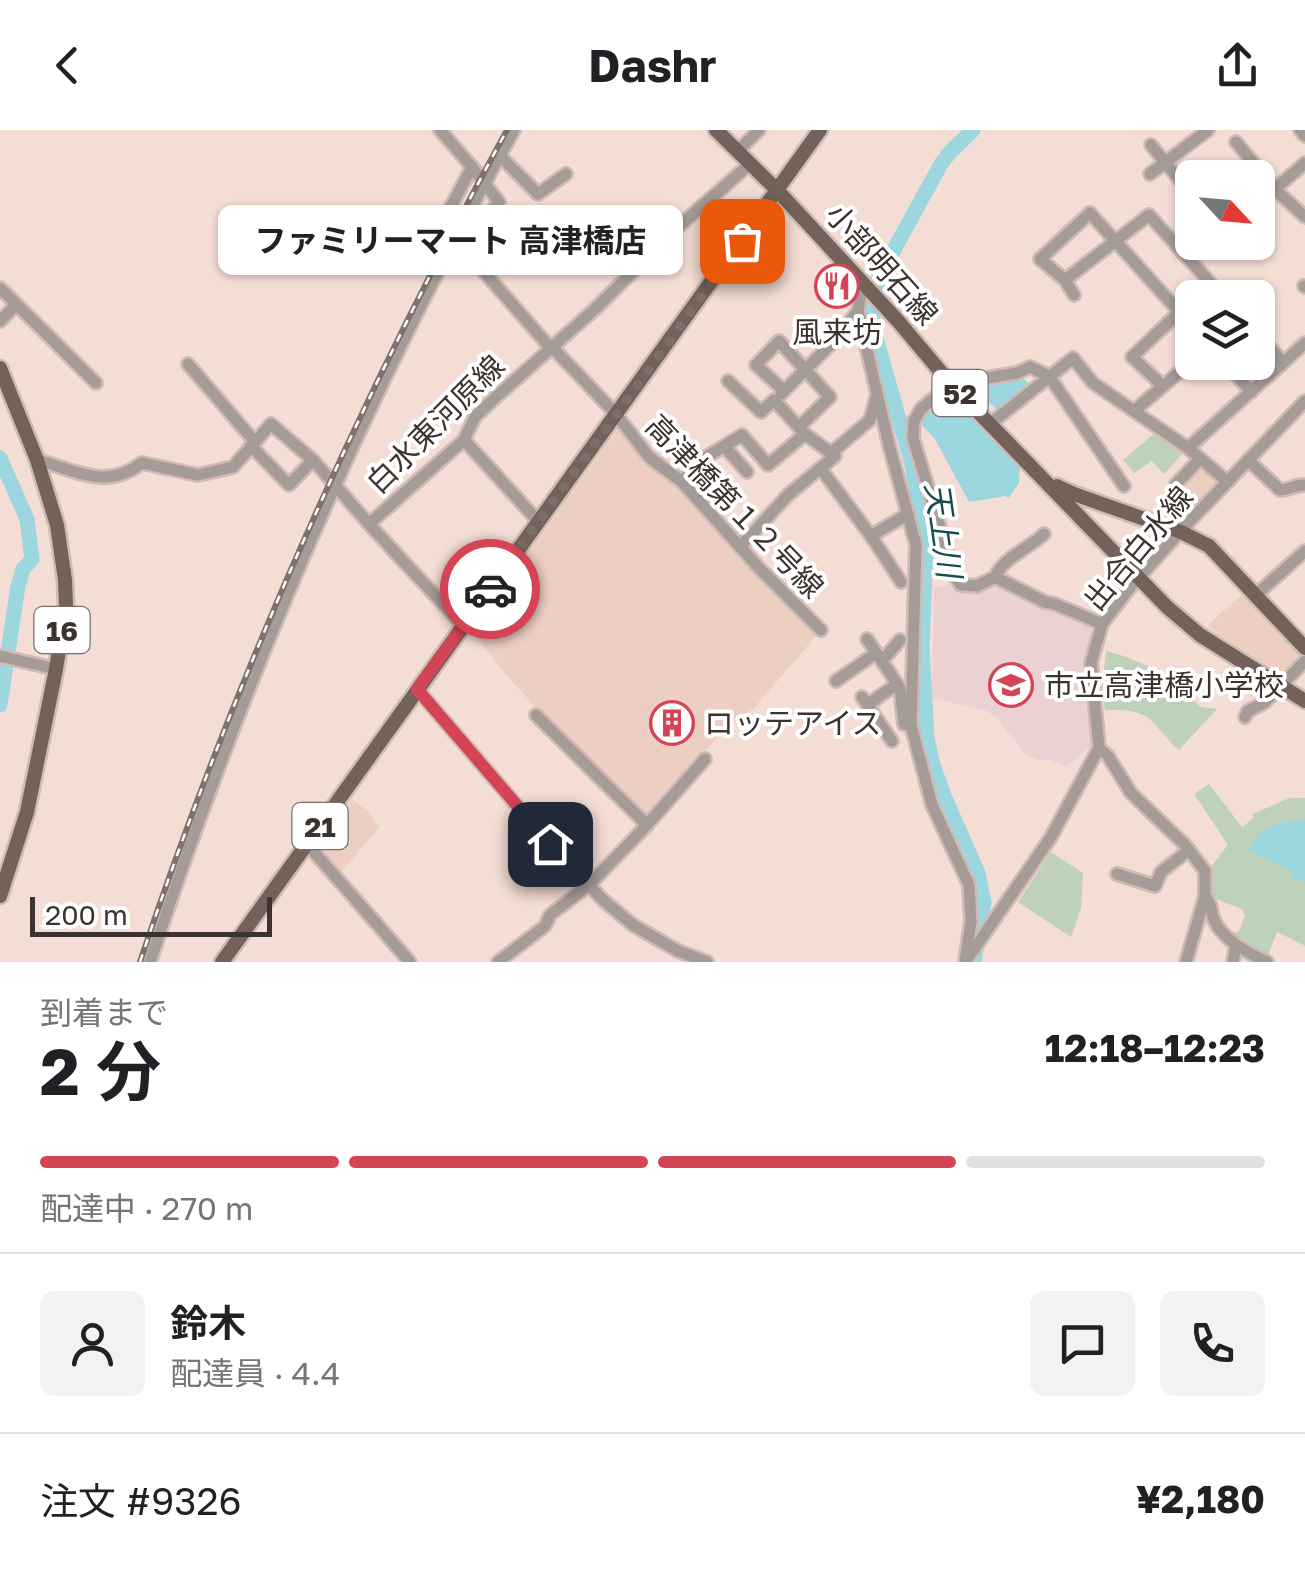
<!DOCTYPE html>
<html lang="ja">
<head>
<meta charset="utf-8">
<style>
	:root { --surface:#fff; --page:#f2f2f2; --text:#202124; --muted:#757577; --line:#e0e0e0; --accent:#d54455 }
	body { margin:0; font-family:"Golos Text","Noto Sans JP",sans-serif; background:var(--page); color:var(--text); height:100vh; display:flex; flex-direction:column; font-size:38px; white-space:nowrap }
	* { box-sizing:border-box; margin:0 }
	p { font-size:32px; color:var(--muted) }
	.icon { flex:none; width:55px; height:55px; fill:none; stroke:currentColor; stroke-width:2; stroke-linecap:round; stroke-linejoin:round }
	.map { position:relative; height:832px; overflow:hidden }
	.panel { display:flex; flex-direction:column; background:var(--surface); flex:1 }
	.panel>* { flex:none }
	.needle { width:65px; rotate:116deg }
	.fabs { position:absolute; left:1175px; top:30px; display:grid; gap:20px }
	.fabs a { display:grid; place-items:center; width:100px; height:100px; border-radius:15px; background:var(--surface); box-shadow:0 2px 8px #0004; font-size:50px }
	.scale { position:absolute; left:30px; bottom:25px; width:242px; box-sizing:border-box; padding-left:10px; border:5px solid #3c332f; border-top:0; font-size:28px; line-height:35px; white-space:nowrap; color:#3c332f; -webkit-text-stroke:8px #fff; paint-order:stroke }
	.pin { position:absolute; display:grid; place-items:center; width:85px; height:85px; color:#fff; margin:-42px; border-radius:20px; box-shadow:0 5px 15px #0006 }
	.courier { position:absolute; display:grid; place-items:center; width:100px; height:100px; margin:-50px; border:8px solid #d54455; border-radius:50%; background:#fff; color:#222; box-shadow:0 2px 12px #0007 }
	.bubble { position:absolute; height:70px; border-radius:15px; background:var(--surface); box-shadow:0 2px 8px #0004; font-size:32px; font-weight:700; line-height:70px; text-align:center }
	.head em { font-style:normal; font-weight:700 }
	.head div { display:flex; flex-direction:column-reverse }
	.head { display:flex; align-items:center; justify-content:space-between; height:170px; padding:0 40px }
	h1 { font-size:65px; font-weight:700; line-height:75px }
	.bar { display:grid; grid-template-columns:repeat(4,1fr); gap:15px 10px; align-content:center; height:120px; padding:0 40px }
	.bar i { height:12px; border-radius:8px; background:var(--line) }
	.bar .selected { background:var(--accent) }
	.bar p { grid-column:span 4 }
	.line { display:flex; align-items:center; gap:25px; padding:0 40px; border-top:2px solid var(--line) }
	.line div { flex:1 }
	.round { display:grid; place-items:center; flex:none; width:105px; height:105px; border-radius:15px; background:var(--page) }
	header { display:flex; justify-content:space-between; align-items:center; height:130px; padding:0 40px; background:var(--surface); font-size:45px; font-weight:700 }
	.map>svg:first-child { display:block }
</style>
</head>
<body>
<header><svg class="icon" aria-label="back" viewBox="0 0 24 24"><path d="M15 5l-7 7 7 7"/></svg>Dashr<svg class="icon" aria-label="share" viewBox="0 0 24 24"><path d="M12 15V3M7 8l5-5 5 5M5 13v7h14v-7"/></svg></header>
<div class="map">
<svg width="1305" height="832" viewBox="0 0 1305 832">
	<rect width="100%" height="100%" fill="#f4ddd4"/>
	<g fill="#eccec2">
		<polygon points="620,296 642,324 665,346 679,355 741,424 817,505 754,578 721,603 649,689 548,591 508,547 472,501"/>
		<polygon points="1202,332 1220,349 1220,355 1187,389 1169,375 1177,360"/>
		<polygon points="1246,461 1305,524 1305,529 1288,547 1219,507 1208,495"/>
		<polygon points="352,669 368,681 379,697 340,744 320,721 320,715"/>
	</g>
	<polygon fill="#ecd1d2" points="950,454 960,462 973,464 991,456 1001,455 1027,470 1095,495 1089,511 1088,543 1093,607 1090,617 1066,637 1051,630 1038,630 1025,624 997,588 987,581 932,568 934,458"/>
	<g fill="#bfd1ba">
		<polygon points="1156,302 1185,321 1164,344 1152,331 1134,343 1123,330"/>
		<path d="M1106 521C1142 530 1176 548 1200 577L1217 579 1179 620C1147 590 1155 579 1105 580L1102 558Z"/>
		<polygon points="1209,654 1242,697 1254,688 1253,684 1289,668 1305,668 1305,816 1277,802 1267,828 1231,804 1239,801 1245,786 1242,779 1211,767 1213,751 1209,739 1228,715 1194,664"/>
		<polygon points="1051,722 1083,743 1081,778 1071,807 1018,772"/>
	</g>
	<g fill="#9cd6de">
		<polygon points="1020,245 1031,256 998,281 971,254"/>
		<polygon points="946,261 1020,336 1019,353 1008,369 1006,366 969,372 935,309 920,293 928,278"/>
		<path d="M1305 689V753L1300 748 1292 751V744L1288 739 1248 721C1265 693 1273 694 1305 689Z"/>
	</g>
	<g fill="none" stroke-linecap="round" stroke-linejoin="round">
		<g stroke="#9cd6de" stroke-width="15">
			<polyline points="973,0 951,21 941,34 879,147 871,178 876,208 912,335 926,418 922,517 927,607 932,632 944,666 978,743 984,772 974,832"/>
			<polyline points="0,328 27,389 32,429 23,439 18,456 0,575"/>
		</g>
		<g stroke="#cfbbb3" stroke-width="16">
			<g id="minor">
				<polyline points="440,0 472,37 445,88"/>
				<polyline points="1300,0 1305,6"/>
				<polyline points="1236,12 1275,59 1258,73"/>
				<polyline points="1151,15 1192,65"/>
				<polyline points="738,21 759,0"/>
				<polyline points="500,26 538,64 566,44"/>
				<polyline points="1305,33 1275,59 1305,87"/>
				<polyline points="1215,38 1220,46 1218,48"/>
				<polyline points="1150,44 1208,0"/>
				<polyline points="457,104 466,111 477,134 547,214 551,216 616,284 649,327 682,352 760,439 821,500"/>
				<polyline points="466,111 499,72 472,37"/>
				<polyline points="1208,113 1209,112"/>
				<polyline points="1065,150 1149,85 1224,168"/>
				<polyline points="863,153 858,181 889,315 916,415 911,595 932,675 969,755 971,791 965,832"/>
				<polyline points="1304,156 1305,157"/>
				<polyline points="0,158 96,253"/>
				<polyline points="1074,165 1065,150 1040,129 1090,83 1192,196"/>
				<polyline points="0,191 16,175"/>
				<polyline points="1258,204 1283,232"/>
				<polyline points="1225,232 1251,262"/>
				<polyline points="188,234 255,312"/>
				<polyline points="728,251 761,282 774,270 805,304 831,323"/>
				<polyline points="1163,256 1132,227 1192,170"/>
				<polyline points="784,261 756,235 779,211 830,267 799,297"/>
				<polyline points="781,264 830,215 858,181"/>
				<polyline points="1134,281 1192,231"/>
				<polyline points="990,294 1073,228 1093,253 1188,318 1228,352"/>
				<polyline points="464,310 538,391"/>
				<polyline points="251,316 289,355 313,330"/>
				<polyline points="725,317 747,342"/>
				<polyline points="1188,318 1305,213"/>
				<path d="M37 330C76 340 105 361 142 333L198 345 233 337 271 294 313 330 369 394"/>
				<path d="M1248 330 1280 360C1289 360 1297 354 1305 355"/>
				<polyline points="821,339 871,406"/>
				<polyline points="682,352 703,329 742,305 768,335 805,304"/>
				<polyline points="1176,354 1200,329"/>
				<polyline points="740,417 788,365 835,326 831,323 870,290 876,268"/>
				<path d="M995 447C1003 428 1028 419 1044 404"/>
				<polyline points="901,452 871,406 908,384"/>
				<polyline points="1257,464 1305,421"/>
				<polyline points="1102,494 1055,474 1045,472 995,447 977,456 961,455 948,437 948,424 913,308 914,291 921,279 951,254 1017,243 1030,237 1049,246 1124,356"/>
				<path d="M464 495C431 462 400 428 369 394L464 310 475 287 495 268 595 179 677 98 751 33"/>
				<polyline points="867,509 900,558 904,594 911,595"/>
				<polyline points="0,526 56,539"/>
				<polyline points="882,531 900,510"/>
				<polyline points="836,551 876,523"/>
				<polyline points="417,559 550,714 603,770 633,795 678,821 707,832"/>
				<polyline points="862,567 892,611"/>
				<polyline points="867,575 897,554"/>
				<polyline points="536,585 647,695"/>
				<polyline points="1245,587 1248,581 1264,573 1305,531"/>
				<path d="M1099 618 1108 626 1131 663 1185 715 1205 741V766C1213 775 1210 780 1214 790 1223 810 1248 823 1267 832"/>
				<polyline points="307,714 410,832"/>
				<polyline points="1117,744 1155,756 1161,742 1189,720"/>
				<polyline points="968,828 1051,707 1099,618 1091,533 1102,494 1132,455 1188,393 1305,271"/>
				<path d="M150 832C245 545 366 264 514 0"/>
				<polyline points="498,832 545,796 550,785 589,755 647,695 705,629"/>
				<polyline points="1186,832 1205,766"/>
				<polyline points="1233,832 1236,815"/>
			</g>
		</g>
		<g stroke="#cfbbb3" stroke-width="19">
			<g id="major">
				<polyline points="716,0 777,60 898,191 951,254 1167,477 1200,505 1305,571"/>
				<polyline points="0,238 37,330 57,395 65,450 66,475 56,539 27,682 0,766"/>
				<polyline points="1057,356 1074,364 1181,402 1209,416 1305,518"/>
				<polyline points="222,832 820,0"/>
			</g>
		</g>
		<use href="#minor" stroke="#a59c97" stroke-width="11"/>
		<use href="#major" stroke="#72625a" stroke-width="14"/>
		<g stroke="#7e706a" stroke-width="6">
			<path id="rail" d="M140 832C236 544 361 267 507 0"/>
		</g>
		<use href="#rail" stroke="#fff" stroke-width="2.5" stroke-dasharray="8" stroke-linecap="butt"/>
	</g>
	<g fill="none" stroke-linecap="round" stroke-linejoin="round">
		<polyline stroke="#7c6e69" stroke-width="10" stroke-dasharray="0 18" points="490,459 742,111"/>
		<polyline stroke="#d54455" stroke-width="12" points="490,459 417,559 550,714"/>
	</g>
	<defs>
		<g id="restaurant-ring" transform="scale(2.25)"><circle r="9.5" fill="#fff" stroke="#d54455" stroke-width="1.5"/><path d="M-5-6h1v4h1v-4h1v4h1v-4h1v5L-1.5 .5V6h-2V.5L-5-1ZM5-6V6H3V1.5H1.5Q1.5-4 5-6Z" fill="#d54455"/></g>
		<g id="school-ring" transform="scale(2.25)"><circle r="9.5" fill="#fff" stroke="#d54455" stroke-width="1.5"/><path d="M0-5L7-2L0 1L-7-2ZM-4 1L0 2.5L4 1V4Q0 6-4 4Z" fill="#d54455"/></g>
		<g id="building-ring" transform="scale(2.25)"><circle r="9.5" fill="#fff" stroke="#d54455" stroke-width="1.5"/><path d="M-4-6H4V6H1V3H-1V6H-4ZM-2.5-4.3h1.7v1.8h-1.7ZM.8-4.3h1.7v1.8H.8ZM-2.5-1h1.7V.8h-1.7ZM.8-1h1.7V.8H.8Z" fill="#d54455"/></g>
	</defs>
	<g fill-rule="evenodd">
		<use href="#restaurant-ring" x="837" y="156"/>
		<use href="#school-ring" x="1011" y="555"/>
		<use href="#building-ring" x="672" y="593"/>
	</g>
	<g text-anchor="middle" dominant-baseline="central" stroke-width="8" stroke-linejoin="round" paint-order="stroke">
		<g fill="#fff" stroke="#76706d" stroke-width="2.5">
			<rect x="932.5" y="240" width="55" height="46" rx="8"/>
			<rect x="34.5" y="477" width="55" height="46" rx="8"/>
			<rect x="292.5" y="673" width="55" height="46" rx="8"/>
		</g>
		<g font-size="28" font-weight="bold" fill="#3c332f">
			<text x="960" y="263">52</text>
			<text x="62" y="500">16</text>
			<text x="320" y="696">21</text>
		</g>
		<g font-size="30" fill="#3c332f" stroke="#fff">
			<text transform="translate(882 134) rotate(48)">小部明石線</text>
			<text transform="translate(435 294) rotate(-45)">白水東河原線</text>
			<text transform="translate(735 376) rotate(46)">高津橋第１２号線</text>
			<text transform="translate(1138 418) rotate(-50)">出合白水線</text>
		</g>
		<g font-size="30" fill="#3c332f" stroke="#fff" text-anchor="start">
			<text x="837" y="202" text-anchor="middle">風来坊</text>
			<text x="1044" y="555">市立高津橋小学校</text>
			<text x="704" y="593">ロッテアイス</text>
		</g>
		<g font-size="32" font-style="italic" fill="#194c52" stroke="#fff">
			<text transform="translate(944 400) rotate(82)">天上川</text>
		</g>
	</g>
</svg>
<div class="fabs">
<a><svg class="needle" viewBox="-14 -14 28 28"><path d="M0-13l5 13h-10z" fill="#e53935"/><path d="M0 13l5-13h-10z" fill="#757577"/></svg></a>
<a><svg class="icon" aria-label="layers" viewBox="0 0 24 24"><path d="M12 4l9 5-9 5-9-5zM3 14l9 5 9-5"/></svg></a>
</div>
<div class="scale">200 m</div>
<div class="pin" style="left:742px;top:111px;background:#ea580c"><svg class="icon" aria-label="bag" viewBox="0 0 24 24"><path d="M5 8h14l-1 12H6zM9 8a3 3 0 0 1 6 0"/></svg></div>
<div class="pin" style="left:550px;top:714px;background:#1f2937"><svg class="icon" aria-label="home" viewBox="0 0 24 24"><path d="M3 11l9-7 9 7M6 9v11h12V9"/></svg></div>
<div class="courier" style="left:490px;top:459px"><svg class="icon" aria-label="car" viewBox="0 0 24 24"><path d="M5 17H2v-5l4-1 3-4h7l3 4 3 1v5h-3M9 17h6M6 11h13"/><circle cx="7" cy="17" r="2"/><circle cx="17" cy="17" r="2"/></svg></div>
<div class="bubble" style="left:218px;top:75px;width:465px">ファミリーマート 高津橋店</div>
</div>
<section class="panel">
<div class="head"><div><h1>2 分</h1><p>到着まで</p></div><em>12:18–12:23</em></div>
<div class="bar"><i class="selected"></i><i class="selected"></i><i class="selected"></i><i></i><p>配達中 · 270 m</p></div>
<div class="line" style="height:180px"><a class="round"><svg class="icon" aria-label="person" viewBox="0 0 24 24"><circle cx="12" cy="8" r="4"/><path d="M4 21q1-7 8-7t8 7"/></svg></a><div><b>鈴木</b><p>配達員 · 4.4</p></div><a class="round"><svg class="icon" aria-label="chat" viewBox="0 0 24 24"><path d="M4 5h16v11H9l-5 4z"/></svg></a><a class="round"><svg class="icon" aria-label="phone" viewBox="0 0 24 24"><path d="M5 4h4l2 5-3 2q2 4 5 5l2-3 5 2v4C11 20 4 13 5 4z"/></svg></a></div>
<div class="line" style="height:130px"><div>注文 #9326</div><b>¥2,180</b></div>
</section>
</body>
</html>
